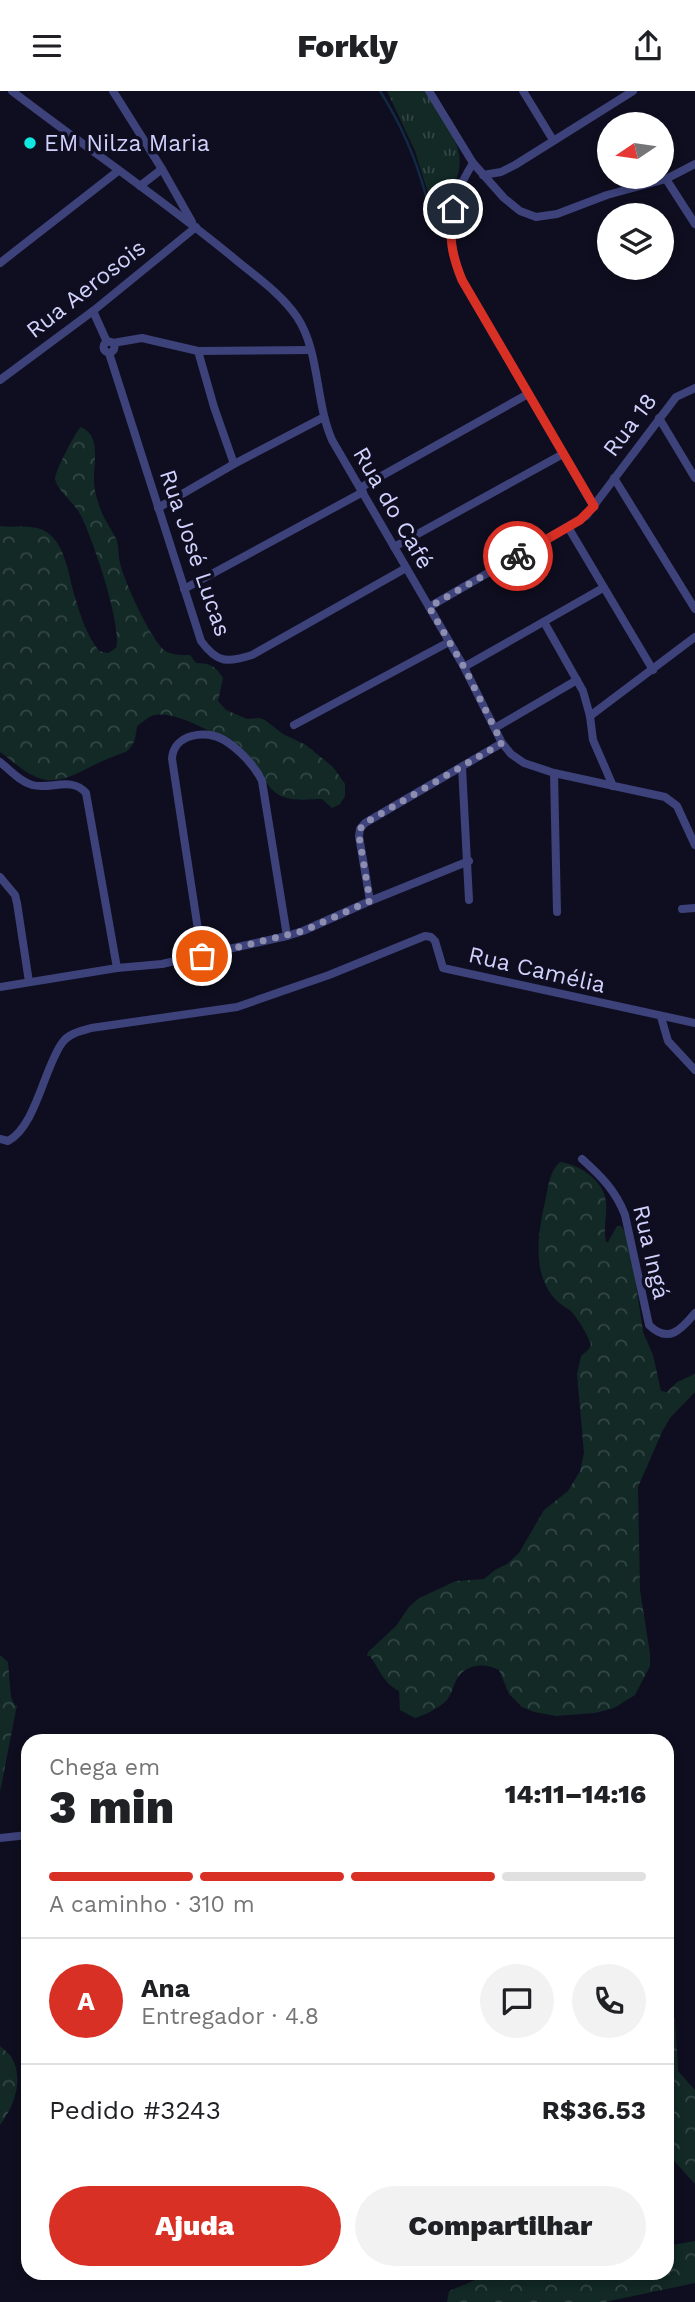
<!DOCTYPE html>
<html lang="pt">
<head>
<meta charset="utf-8">
<style>
	:root { --surface:#fff; --page:#f2f2f2; --text:#202124; --muted:#757577; --line:#e0e0e0; --accent:#d93025 }
	body { margin:0; font-family:"Work Sans",sans-serif; background:var(--page); color:var(--text); height:100vh; display:flex; flex-direction:column; font-size:26px; white-space:nowrap }
	* { box-sizing:border-box; margin:0 }
	p { font-size:23px; color:var(--muted) }
	.icon { flex:none; width:38px; height:38px; fill:none; stroke:currentColor; stroke-width:2; stroke-linecap:round; stroke-linejoin:round }
	.map { position:relative; flex:1; overflow:hidden }
	.panel { position:absolute; left:21px; top:1643px; width:653px; height:546px; display:flex; flex-direction:column; background:var(--surface); border-radius:21px; box-shadow:0 4px 10px #0003 }
	.panel>* { flex:none }
	.needle { width:46px; rotate:257deg }
	.controls { position:absolute; left:597px; top:21px; display:grid; gap:14px }
	.controls a { display:grid; place-items:center; width:77px; height:77px; border-radius:50%; background:var(--surface); box-shadow:0 4px 10px #0003; font-size:35px }
	.pin { position:absolute; display:grid; place-items:center; width:60px; height:60px; color:#fff; margin:-30px; border:4px solid #fff; border-radius:50%; box-shadow:0 2px 7px #0007 }
	.courier { position:absolute; display:grid; place-items:center; width:70px; height:70px; margin:-35px; border:5px solid #d93025; border-radius:50%; background:#fff; color:#222; box-shadow:0 2px 9px #0007 }
	.summary em { font-style:normal; font-weight:800 }
	.summary div { display:flex; flex-direction:column-reverse }
	.summary { display:flex; align-items:center; justify-content:space-between; height:119px; padding:0 28px }
	h1 { font-size:46px; font-weight:800; line-height:52px }
	.bar { display:grid; grid-template-columns:repeat(4,1fr); gap:10px 7px; align-content:center; height:84px; padding:0 28px }
	.bar i { height:9px; border-radius:5px; background:var(--line) }
	.bar .selected { background:var(--accent) }
	.bar p { grid-column:span 4 }
	.line { display:flex; align-items:center; gap:18px; padding:0 28px; border-top:2px solid var(--line) }
	.line div { flex:1 }
	.round { display:grid; place-items:center; flex:none; width:74px; height:74px; border-radius:37px; background:var(--page) }
	.button { display:flex; gap:14px; margin-top:auto; padding:14px 28px }
	.button a { flex:1; height:80px; border-radius:42px; background:var(--accent); color:#fff; font-size:28px; font-weight:800; line-height:80px; text-align:center }
	.button a+a { background:var(--page); color:var(--text) }
	header { display:flex; justify-content:space-between; align-items:center; height:91px; padding:0 28px; background:var(--surface); font-size:32px; font-weight:800 }
	.map>svg:first-child { display:block }
</style>
</head>
<body>
<header><svg class="icon" aria-label="menu" viewBox="0 0 24 24"><path d="M4 6h16M4 12h16M4 18h16"/></svg>Forkly<svg class="icon" aria-label="share" viewBox="0 0 24 24"><path d="M12 15V3M7 8l5-5 5 5M5 13v7h14v-7"/></svg></header>
<div class="map">
<svg width="695" height="2211" viewBox="0 0 695 2211">
	<defs>
		<pattern id="forest-crowns" width="20" height="18" patternUnits="userSpaceOnUse" patternTransform="scale(1.75)"><rect width="20" height="18" fill="#122925"/><path d="M2 6a3 3 0 1 1 6 0M12 15a3 3 0 1 1 6 0" fill="none" stroke="#334746"/></pattern>
		<pattern id="park-tufts" width="24" height="20" patternUnits="userSpaceOnUse" patternTransform="scale(1.75)"><rect width="24" height="20" fill="#122925"/><path d="M3 7l-1-3M5 7V3M7 7l1-3M15 17l-1-3M17 17v-4M19 17l1-3" fill="none" stroke="#334746"/></pattern>
	</defs>
	<rect width="100%" height="100%" fill="#0f0e20"/>
	<g fill="url(#forest-crowns)">
		<path d="M81 336C102 345 93 373 94 390 94 397 96 405 98 411 102 426 111 437 117 450 119 457 118 465 120 472 124 490 150 547 164 559 171 564 181 564 190 564L196 572C209 572 216 575 223 587L218 610 226 619 247 628 259 627 265 629 283 643 306 654 333 676 345 693V705L340 713 332 717 322 708C309 708 292 711 279 704 266 697 262 681 252 670 235 653 180 619 155 624 149 625 143 631 137 635 136 644 135 654 127 660 122 663 113 665 107 668 87 676 69 691 46 689 29 686 14 671 0 661V435C14 437 30 433 43 439 66 450 68 484 75 506 80 524 87 545 99 560L108 562 116 557C123 536 92 445 80 423 74 411 58 401 55 388 54 383 76 339 81 336Z"/>
		<path d="M560 1071C579 1073 605 1090 606 1112 607 1126 603 1137 606 1151H608L617 1135H621L625 1141 633 1172 643 1241 653 1264 661 1300 667 1301 677 1291 695 1283V1301L670 1327 662 1341 638 1396 640 1499 650 1563V1575L635 1604 614 1617 595 1622 556 1625 534 1621 522 1616 509 1603 499 1579C486 1572 468 1572 458 1586 453 1593 452 1605 445 1611 437 1618 425 1624 415 1627L400 1619 399 1600C384 1593 380 1579 370 1565H367L368 1561 396 1535 409 1516 419 1507 456 1490 484 1488 495 1479 507 1473 519 1462 544 1419 568 1400 580 1380 584 1362 577 1283 581 1265 589 1258 591 1253C586 1242 579 1229 571 1220 567 1217 561 1214 557 1210 531 1184 538 1143 545 1111 548 1097 549 1081 560 1071Z"/>
		<polygon points="0,1564 8,1571 11,1606 15,1615 17,1614 0,1701"/>
		<polygon points="667,1923 675,1928 678,1980 695,1999 695,2093 667,2062"/>
		<path d="M0 1955C3 1958 10 1963 12 1967 24 1989 14 2016 0 2034Z"/>
		<polygon points="695,2150 695,2192 605,2211 447,2211 449,2200 492,2182 667,2182 667,2155"/>
	</g>
	<path fill="url(#park-tufts)" d="M387 0H425C453 45 483 73 433 118L415 60Z"/>
	<g fill="none" stroke-linecap="round" stroke-linejoin="round">
		<path stroke="#112942" stroke-width="2.5" d="M380 0C401 33 416 67 426 105"/>
		<g stroke="#3d427b" stroke-width="8">
			<path d="M12 0C84 55 159 106 230 164 252 183 280 201 297 226 320 261 315 310 332 349L464 576 502 652 511 663 524 672 554 682 665 706 677 715 695 754"/>
			<polyline points="113,0 162,78 192,131"/>
			<polyline points="429,0 473,72 504,107 520,120 536,126 557,123 607,104 666,88 695,73"/>
			<polyline points="523,0 553,49"/>
			<path d="M473 72C447 114 444 143 462 189L594 416"/>
			<polyline points="483,84 501,81 515,74 633,0"/>
			<polyline points="666,88 695,133"/>
			<polyline points="140,95 162,78"/>
			<polyline points="0,172 118,80"/>
			<polyline points="93,220 107,251"/>
			<circle cx="109" cy="256" r="5.5"/>
			<polyline points="113,252 142,247 198,260 310,259"/>
			<polyline points="198,260 214,316 234,373"/>
			<path d="M109 262 201 550C217 572 227 572 252 564L406 477"/>
			<polyline points="0,289 93,220 196,136"/>
			<polyline points="659,327 695,387"/>
			<polyline points="614,387 695,518"/>
			<polyline points="360,397 528,303"/>
			<polyline points="158,417 234,373 324,326"/>
			<polyline points="568,436 653,579"/>
			<polyline points="394,456 563,363"/>
			<polyline points="184,498 363,401"/>
			<polyline points="429,516 586,425 676,306 695,297"/>
			<polyline points="544,531 583,600 590,625 593,649 613,695"/>
			<polyline points="464,576 603,497"/>
			<polyline points="590,625 695,546"/>
			<polyline points="294,634 449,551"/>
			<polyline points="495,637 577,589"/>
			<path d="M0 671C10 679 19 690 32 694 51 699 71 685 86 702L117 877"/>
			<polyline points="462,676 469,809"/>
			<polyline points="554,682 557,821"/>
			<polyline points="0,786 15,804 17,812 29,891"/>
			<polyline points="370,810 359,745 360,738 365,732 502,652"/>
			<polyline points="682,818 695,817"/>
			<path d="M202 865 172 668C173 643 206 638 224 649 239 658 255 675 262 690L287 845"/>
			<polyline points="0,896 117,877 162,873 287,845 303,840 370,810 469,770"/>
			<polyline points="661,926 668,950 695,979"/>
			<path d="M0 1048 8 1050C36 1035 44 977 62 952 68 943 80 940 91 937L237 916 329 884 425 845 431 846 435 850 443 877 695 932"/>
			<path d="M582 1068C601 1085 616 1100 625 1124L649 1234C668 1253 681 1239 695 1222"/>
			<polyline points="0,1747 28,1744"/>
		</g>
	</g>
	<g fill="none" stroke-linecap="round" stroke-linejoin="round">
		<polyline stroke="#8c8daf" stroke-width="7" stroke-dasharray="0 12.6" points="202,865 303,840 370,810 359,745 360,738 365,732 502,652 464,576 429,516 518,465"/>
		<path stroke="#d93025" stroke-width="9" d="M453 118C449 147 451 162 462 189L594 415 580 429 518 465"/>
	</g>
	<circle fill="#10e8e2" stroke="#0f0e20" stroke-width="2.5" cx="30" cy="52" r="7"/>
	<g text-anchor="middle" dominant-baseline="central" stroke-width="7" stroke-linejoin="round" paint-order="stroke">
		<g font-size="23" fill="#d0d1fc" stroke="#0f0e20" text-anchor="start">
			<text x="44" y="52">EM Nilza Maria</text>
		</g>
		<g font-size="23" fill="#d0d1fc" stroke="#0f0e20">
			<text transform="translate(86 198) rotate(-38)">Rua Aerosois</text>
			<text transform="translate(630 334) rotate(-53)">Rua 18</text>
			<text transform="translate(393 417) rotate(60)">Rua do Café</text>
			<text transform="translate(195 462) rotate(71)">Rua José Lucas</text>
			<text transform="translate(537 879) rotate(13)">Rua Camélia</text>
			<text transform="translate(651 1161) rotate(77)">Rua Ingá</text>
		</g>
	</g>
</svg>
<div class="controls">
<a><svg class="needle" viewBox="-14 -14 28 28"><path d="M0-13l5 13h-10z" fill="#e53935"/><path d="M0 13l5-13h-10z" fill="#757577"/></svg></a>
<a><svg class="icon" aria-label="layers" viewBox="0 0 24 24"><path d="M12 4l9 5-9 5-9-5zM3 14l9 5 9-5"/></svg></a>
</div>
<div class="pin" style="left:202px;top:865px;background:#ea580c"><svg class="icon" aria-label="bag" viewBox="0 0 24 24"><path d="M5 8h14l-1 12H6zM9 8a3 3 0 0 1 6 0"/></svg></div>
<div class="pin" style="left:453px;top:118px;background:#1f2937"><svg class="icon" aria-label="home" viewBox="0 0 24 24"><path d="M3 11l9-7 9 7M6 9v11h12V9"/></svg></div>
<div class="courier" style="left:518px;top:465px"><svg class="icon" aria-label="bike" viewBox="0 0 24 24"><circle cx="6" cy="16" r="4"/><circle cx="18" cy="16" r="4"/><path d="M6 16l4-8h5l3 8M10 8l3 8H6M13 5h3"/></svg></div>
<section class="panel">
<div class="summary"><div><h1>3 min</h1><p>Chega em</p></div><em>14:11–14:16</em></div>
<div class="bar"><i class="selected"></i><i class="selected"></i><i class="selected"></i><i></i><p>A caminho · 310 m</p></div>
<div class="line" style="height:126px"><b class="round" style="background:var(--accent);color:#fff">A</b><div><b>Ana</b><p>Entregador · 4.8</p></div><a class="round"><svg class="icon" aria-label="chat" viewBox="0 0 24 24"><path d="M4 5h16v11H9l-5 4z"/></svg></a><a class="round"><svg class="icon" aria-label="phone" viewBox="0 0 24 24"><path d="M5 4h4l2 5-3 2q2 4 5 5l2-3 5 2v4C11 20 4 13 5 4z"/></svg></a></div>
<div class="line" style="height:91px"><div>Pedido #3243</div><b>R$36.53</b></div>
<div class="button"><a>Ajuda</a><a>Compartilhar</a></div>
</section>
</div>
</body>
</html>
